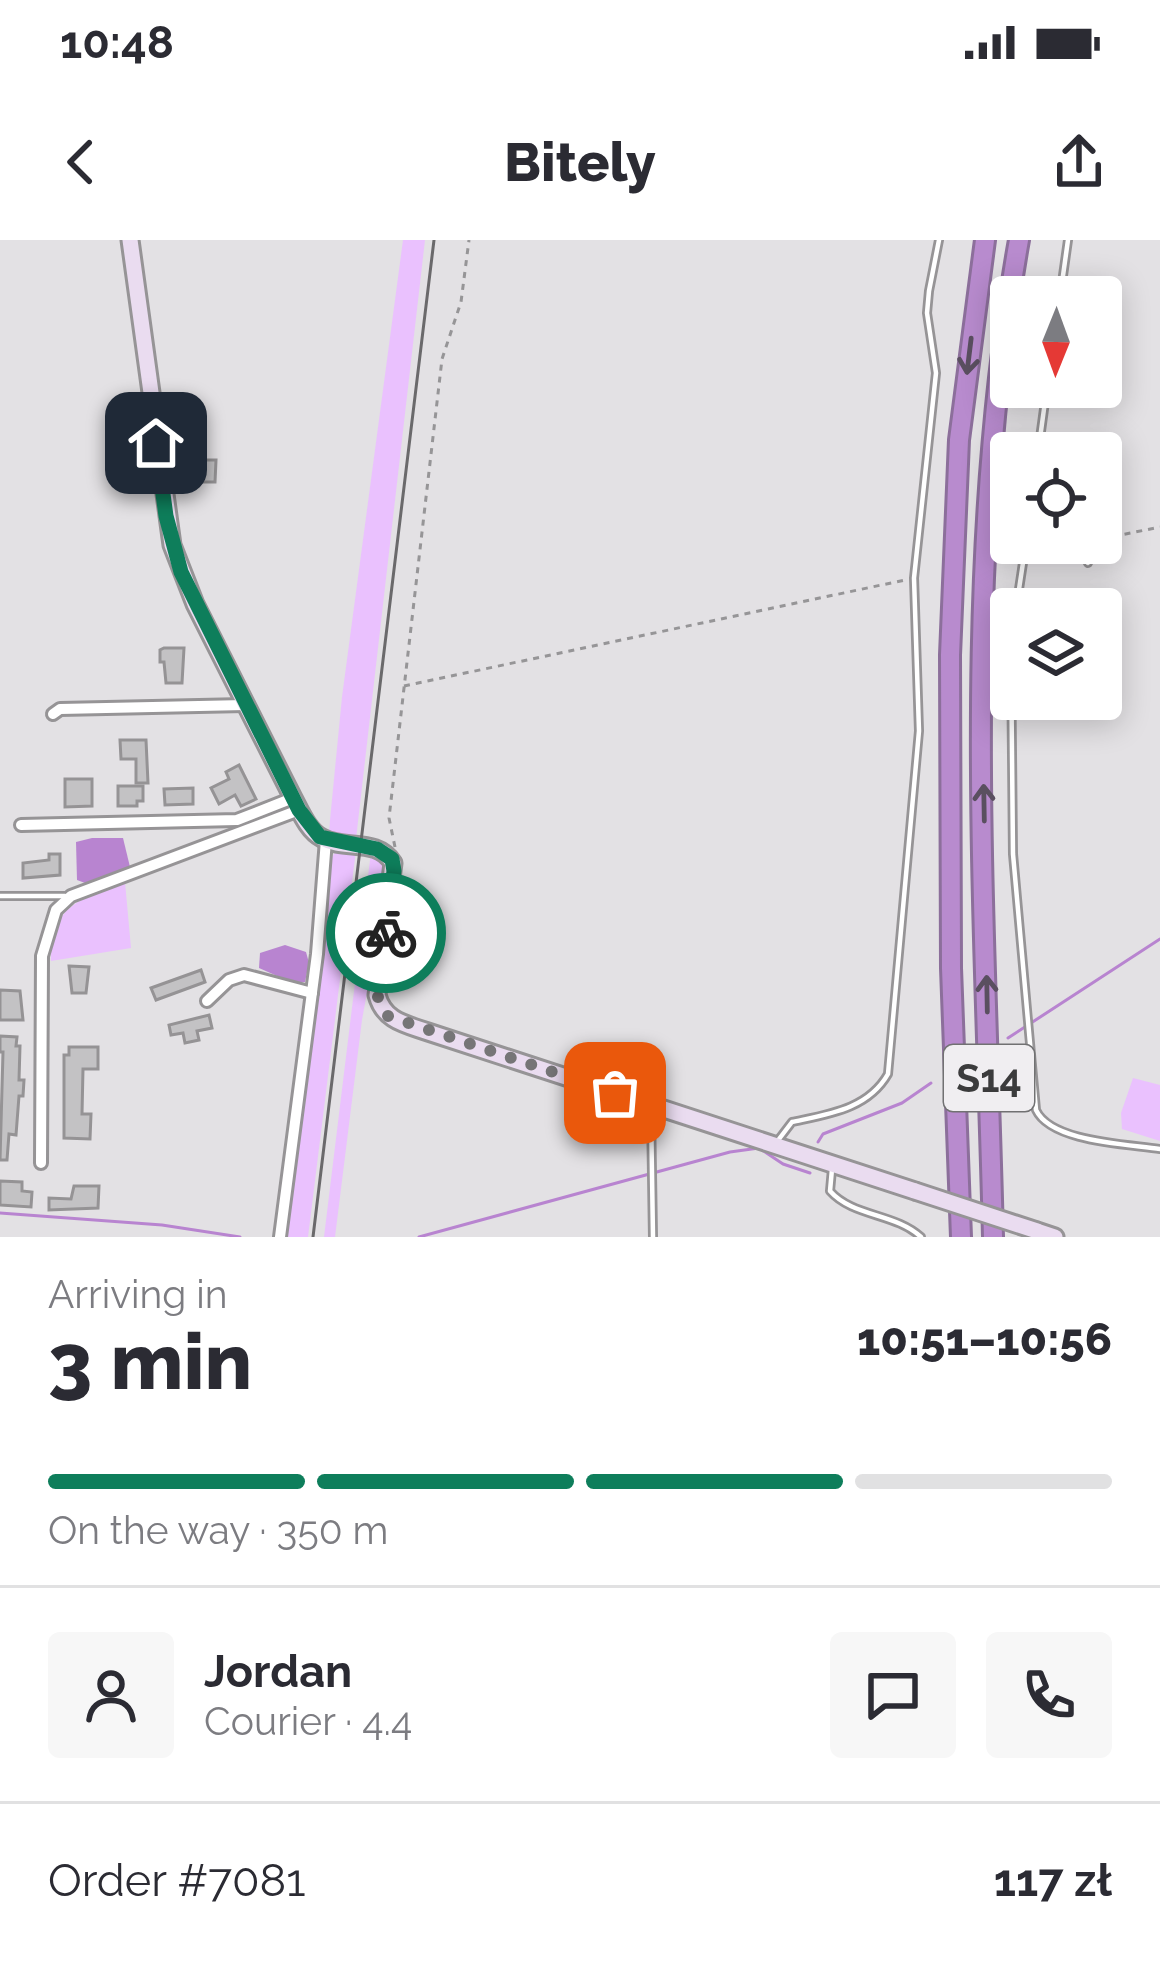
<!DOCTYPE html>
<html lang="en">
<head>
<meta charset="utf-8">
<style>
	:root { --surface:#fff; --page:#f7f7f7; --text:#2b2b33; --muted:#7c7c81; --line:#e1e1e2; --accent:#0e7e5b }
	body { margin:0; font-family:Raleway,sans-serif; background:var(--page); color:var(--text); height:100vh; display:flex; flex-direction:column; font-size:45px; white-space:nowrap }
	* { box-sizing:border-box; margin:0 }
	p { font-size:39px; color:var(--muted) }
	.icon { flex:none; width:66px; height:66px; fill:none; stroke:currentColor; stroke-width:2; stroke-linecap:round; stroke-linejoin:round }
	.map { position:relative; height:997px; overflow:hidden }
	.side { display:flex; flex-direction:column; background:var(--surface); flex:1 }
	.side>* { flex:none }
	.needle { width:78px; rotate:181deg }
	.buttons { position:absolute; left:990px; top:36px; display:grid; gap:24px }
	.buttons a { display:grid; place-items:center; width:132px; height:132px; border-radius:12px; background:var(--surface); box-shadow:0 6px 30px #0003; font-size:60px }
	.pin { position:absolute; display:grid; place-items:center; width:102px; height:102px; color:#fff; margin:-51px; border-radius:24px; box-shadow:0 6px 18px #0006 }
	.courier { position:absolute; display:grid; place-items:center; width:120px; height:120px; margin:-60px; border:9px solid #0e7e5b; border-radius:50%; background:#fff; color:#222; box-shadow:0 3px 15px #0007 }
	.headline em { font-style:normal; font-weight:800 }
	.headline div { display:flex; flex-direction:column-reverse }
	.headline { display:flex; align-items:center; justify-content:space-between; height:204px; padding:0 48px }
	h1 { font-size:78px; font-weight:800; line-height:90px }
	.bar { display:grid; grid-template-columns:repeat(4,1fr); gap:18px 12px; align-content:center; height:144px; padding:0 48px }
	.bar i { height:15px; border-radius:9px; background:var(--line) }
	.bar .active { background:var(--accent) }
	.bar p { grid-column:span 4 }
	.line { display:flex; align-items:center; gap:30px; padding:0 48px; border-top:3px solid var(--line) }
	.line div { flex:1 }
	.round { display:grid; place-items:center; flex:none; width:126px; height:126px; border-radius:12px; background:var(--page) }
	.status { display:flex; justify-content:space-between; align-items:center; height:84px; padding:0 60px; background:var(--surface); direction:ltr }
	.status svg { height:33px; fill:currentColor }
	header { display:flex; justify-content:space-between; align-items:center; height:156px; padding:0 48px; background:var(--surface); font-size:54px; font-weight:800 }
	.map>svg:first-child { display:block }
</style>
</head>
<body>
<div class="status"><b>10:48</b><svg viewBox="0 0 49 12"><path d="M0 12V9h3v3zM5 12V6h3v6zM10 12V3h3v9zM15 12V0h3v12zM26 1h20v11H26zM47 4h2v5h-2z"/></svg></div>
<header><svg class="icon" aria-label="back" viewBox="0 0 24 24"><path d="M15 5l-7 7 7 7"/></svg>Bitely<svg class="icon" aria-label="share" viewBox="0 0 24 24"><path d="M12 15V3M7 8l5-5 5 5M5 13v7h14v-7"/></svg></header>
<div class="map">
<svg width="1160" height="997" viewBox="0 0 1160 997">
	<rect width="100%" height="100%" fill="#e3e1e4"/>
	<g fill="#eac1fe">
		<polygon points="403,0 425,0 356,599 329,595 330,580 342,457"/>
		<polygon points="338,607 356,610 308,997 284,997 307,836 330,621"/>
		<polygon points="371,612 383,616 389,631 362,780 335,997 324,997"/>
		<path d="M125 642 131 708 51 721C50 665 81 659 125 642Z"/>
		<polygon points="1133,838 1160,845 1160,901 1122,889 1121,873"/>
	</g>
	<g fill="#b884d0">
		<polygon points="92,598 123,598 130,627 85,643 77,640 76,602"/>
		<polygon points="285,705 306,712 309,723 305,742 293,743 259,728 260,713"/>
	</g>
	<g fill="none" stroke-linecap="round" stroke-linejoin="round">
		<g stroke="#b884d0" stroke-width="3">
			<polyline points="1008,798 1160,699"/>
			<polyline points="818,902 823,894 902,863 931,843"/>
			<polyline points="0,973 162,985 240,997"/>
			<polyline points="419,997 730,912 759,908 783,924 810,933"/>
		</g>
	</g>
	<g fill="#c3c2c4" stroke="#959395" stroke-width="3">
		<polygon points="194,220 216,220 215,242 194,242"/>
		<polygon points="1101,363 1116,365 1111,405 1101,404"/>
		<polygon points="164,408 184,408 182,443 166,443 164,422 160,422 160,410"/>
		<polygon points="120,500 146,500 148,543 136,543 136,519 121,519"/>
		<polygon points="239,525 256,559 241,566 235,555 219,564 211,548 229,539 226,532"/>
		<polygon points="65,539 92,539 92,566 65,567"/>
		<polygon points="118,546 143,546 143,561 137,561 137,566 118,566"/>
		<polygon points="193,548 193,564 165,565 164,549"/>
		<polygon points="49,614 60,614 60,635 23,638 23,623 49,620"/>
		<polygon points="69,726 89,727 86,753 72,753"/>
		<polygon points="201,730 205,742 156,760 151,748"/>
		<polygon points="0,750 20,751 23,780 0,780"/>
		<polygon points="209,775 212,788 197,791 199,800 185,803 183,793 171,795 169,785"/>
		<polygon points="0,796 17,797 16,806 20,806 19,840 24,840 23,856 19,856 16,895 9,894 7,920 0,920 3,812 0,812"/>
		<polygon points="69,807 98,807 98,829 83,829 82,874 91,874 90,899 64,898 64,815 69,815"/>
		<polygon points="0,941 22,942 22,951 32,952 31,967 0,965"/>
		<polygon points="74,946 99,946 98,968 49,970 49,958 71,959"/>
	</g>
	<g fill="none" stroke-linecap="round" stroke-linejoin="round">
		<g stroke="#969496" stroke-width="10">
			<g id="lane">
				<polyline points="1060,57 1068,0"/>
				<polyline points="1038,213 1047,147"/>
				<polyline points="1025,309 1073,304 1082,309 1088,323"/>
				<polyline points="1016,369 1026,303"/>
				<path d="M1011 413 1013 614 1036 870C1051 902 1127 904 1160 909"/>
				<polyline points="0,656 65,656"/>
				<polyline points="651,871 653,997"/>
				<path d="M776 903 792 882C829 874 868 869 888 834L919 491 914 338 936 133 927 73 929 51 939 0"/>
				<path d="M832 929 830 951C853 977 895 973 921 997"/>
			</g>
		</g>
		<g stroke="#969496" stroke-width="16">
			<g id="street">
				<polyline points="53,474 60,469 245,465"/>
				<polyline points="21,585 237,580 293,558"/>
				<polyline points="207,761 229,740 244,735 312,753"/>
				<polyline points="41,923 42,716 56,670 71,656 299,570"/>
				<polyline points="280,997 317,714 326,600"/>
			</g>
		</g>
		<g stroke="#969496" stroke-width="21">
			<g id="secondary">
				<path d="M130 0 172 305 195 364 293 558C300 571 308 591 322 598 345 611 377 597 393 623L377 755C384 781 405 784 428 792L915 951"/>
				<polyline points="1037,991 1055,997"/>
			</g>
		</g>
		<g stroke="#8c6f9b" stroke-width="24">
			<g id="highway">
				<polyline points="961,997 951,728 950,415 959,200 985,0"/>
				<path d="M993 997C985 666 960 328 1019 0"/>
			</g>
		</g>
		<g stroke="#969597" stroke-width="3" stroke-dasharray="6 6" stroke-linecap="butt">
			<polyline points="1101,299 1160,287"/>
			<polyline points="404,446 905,340"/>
			<polyline points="395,607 389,578 442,119 461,62 469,0"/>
		</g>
		<use href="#lane" stroke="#fff" stroke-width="4.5"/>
		<use href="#street" stroke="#fff" stroke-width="10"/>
		<use href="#secondary" stroke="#eadcf0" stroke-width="15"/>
		<use href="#highway" stroke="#b88bce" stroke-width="18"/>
		<polyline stroke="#6a696b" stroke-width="3" points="313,997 434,0"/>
		<g stroke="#969496" stroke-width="21" stroke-linecap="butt">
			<polyline id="secondary-bridge" points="915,951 1037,991"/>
		</g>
		<use href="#secondary-bridge" stroke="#eadcf0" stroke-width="15"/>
	</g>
	<defs><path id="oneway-shaft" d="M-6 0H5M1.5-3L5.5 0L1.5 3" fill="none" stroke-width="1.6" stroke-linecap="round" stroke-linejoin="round" transform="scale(3)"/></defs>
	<g stroke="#5a4f60">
		<use href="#oneway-shaft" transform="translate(969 116) rotate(97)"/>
		<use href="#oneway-shaft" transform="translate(984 563) rotate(-91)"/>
		<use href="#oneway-shaft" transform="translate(987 754) rotate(-91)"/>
	</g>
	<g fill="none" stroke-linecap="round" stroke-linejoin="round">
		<polyline stroke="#767577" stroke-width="12" stroke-dasharray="0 21.6" points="386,693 377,755 388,776 615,853"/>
		<polyline stroke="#0e7e5b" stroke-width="15" points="156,203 166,276 181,332 299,570 320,597 377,609 392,619 394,631 386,693"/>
	</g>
	<g text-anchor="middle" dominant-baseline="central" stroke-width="9" stroke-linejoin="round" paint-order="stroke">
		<rect fill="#f0eef1" stroke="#717172" stroke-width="3" x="944" y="805" width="90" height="66" rx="9"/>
		<g font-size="39" font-weight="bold" fill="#3b3b3c">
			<text x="989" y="838">S14</text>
		</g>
	</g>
</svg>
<div class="buttons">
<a><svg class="needle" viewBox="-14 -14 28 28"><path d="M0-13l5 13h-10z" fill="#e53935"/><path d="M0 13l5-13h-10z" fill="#7c7c81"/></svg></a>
<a><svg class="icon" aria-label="locate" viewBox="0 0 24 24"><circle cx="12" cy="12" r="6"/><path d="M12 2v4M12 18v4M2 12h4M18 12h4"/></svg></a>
<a><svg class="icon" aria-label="layers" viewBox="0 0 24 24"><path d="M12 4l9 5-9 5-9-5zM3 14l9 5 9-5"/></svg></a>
</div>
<div class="pin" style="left:615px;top:853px;background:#ea580c"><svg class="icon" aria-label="bag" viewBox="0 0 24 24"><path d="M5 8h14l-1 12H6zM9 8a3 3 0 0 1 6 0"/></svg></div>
<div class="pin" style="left:156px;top:203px;background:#1f2937"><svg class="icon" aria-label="home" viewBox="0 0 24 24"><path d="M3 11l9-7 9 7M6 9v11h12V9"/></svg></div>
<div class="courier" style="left:386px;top:693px"><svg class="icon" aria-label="bike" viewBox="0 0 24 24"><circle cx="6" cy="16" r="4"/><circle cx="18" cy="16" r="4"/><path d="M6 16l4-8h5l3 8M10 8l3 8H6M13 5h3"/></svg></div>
</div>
<section class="side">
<div class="headline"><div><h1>3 min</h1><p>Arriving in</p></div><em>10:51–10:56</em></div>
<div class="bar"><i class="active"></i><i class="active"></i><i class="active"></i><i></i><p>On the way · 350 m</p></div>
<div class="line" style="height:216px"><a class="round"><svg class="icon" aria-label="person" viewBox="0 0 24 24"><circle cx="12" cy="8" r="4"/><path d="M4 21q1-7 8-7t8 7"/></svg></a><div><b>Jordan</b><p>Courier · 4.4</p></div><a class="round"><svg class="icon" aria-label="chat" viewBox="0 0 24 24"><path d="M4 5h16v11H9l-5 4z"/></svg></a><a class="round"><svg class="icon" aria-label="phone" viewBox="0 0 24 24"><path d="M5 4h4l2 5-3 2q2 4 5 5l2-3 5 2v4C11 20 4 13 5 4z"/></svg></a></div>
<div class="line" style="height:156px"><div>Order #7081</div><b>117 zł</b></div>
</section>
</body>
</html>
